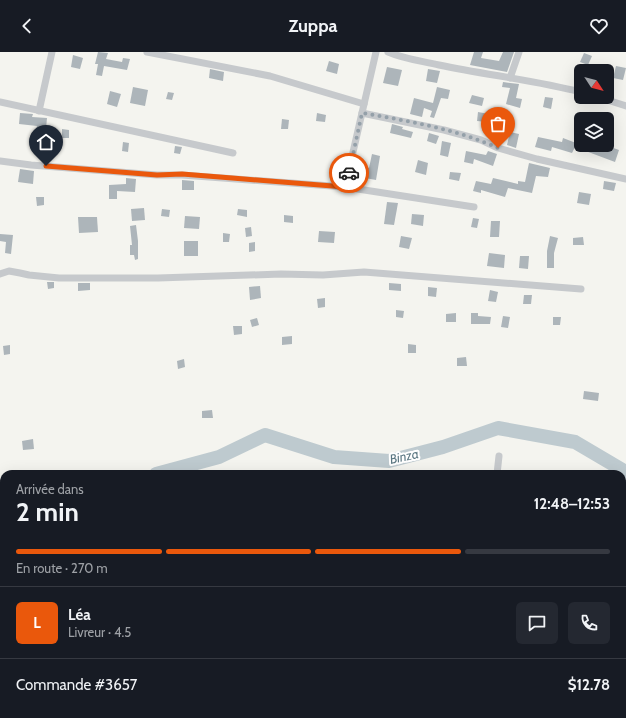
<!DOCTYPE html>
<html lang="fr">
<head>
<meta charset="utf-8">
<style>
	:root { --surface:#171b24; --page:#242831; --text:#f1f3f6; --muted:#9ea1a6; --line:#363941; --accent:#ea580c }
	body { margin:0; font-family:Cabin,sans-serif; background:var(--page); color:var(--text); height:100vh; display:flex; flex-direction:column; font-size:15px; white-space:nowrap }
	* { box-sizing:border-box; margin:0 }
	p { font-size:13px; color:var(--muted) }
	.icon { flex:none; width:22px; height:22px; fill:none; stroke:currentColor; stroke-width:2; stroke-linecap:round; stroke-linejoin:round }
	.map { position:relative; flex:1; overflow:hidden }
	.details { position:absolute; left:0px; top:418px; width:626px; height:248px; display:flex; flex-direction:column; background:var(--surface); border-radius:12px 12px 0 0; box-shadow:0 4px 16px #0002 }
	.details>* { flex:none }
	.needle { width:26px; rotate:126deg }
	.fabs { position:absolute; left:574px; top:12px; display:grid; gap:8px }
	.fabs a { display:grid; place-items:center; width:40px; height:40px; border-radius:6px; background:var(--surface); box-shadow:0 4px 16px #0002; font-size:20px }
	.pin { position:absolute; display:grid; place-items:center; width:34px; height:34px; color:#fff; margin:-41px -17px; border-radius:50% 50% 50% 0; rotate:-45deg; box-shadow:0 0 4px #0007 }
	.pin .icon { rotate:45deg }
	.courier { position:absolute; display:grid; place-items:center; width:40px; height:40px; margin:-20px; border:3px solid #ea580c; border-radius:50%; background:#fff; color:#222; box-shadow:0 1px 5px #0007 }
	.headline em { font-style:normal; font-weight:800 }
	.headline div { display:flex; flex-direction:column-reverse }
	.headline { display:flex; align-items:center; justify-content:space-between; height:68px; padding:0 16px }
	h1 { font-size:26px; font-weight:800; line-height:30px }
	.bar { display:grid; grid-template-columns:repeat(4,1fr); gap:6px 4px; align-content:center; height:48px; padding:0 16px }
	.bar i { height:5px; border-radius:3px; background:var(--line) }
	.bar .on { background:var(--accent) }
	.bar p { grid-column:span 4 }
	.line { display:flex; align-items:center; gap:10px; padding:0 16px; border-top:1px solid var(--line) }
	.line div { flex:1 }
	.round { display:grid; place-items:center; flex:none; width:42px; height:42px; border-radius:6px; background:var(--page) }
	header { display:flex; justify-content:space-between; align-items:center; height:52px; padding:0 16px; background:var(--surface); font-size:18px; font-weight:800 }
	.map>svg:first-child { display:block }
</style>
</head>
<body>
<header><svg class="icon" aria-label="back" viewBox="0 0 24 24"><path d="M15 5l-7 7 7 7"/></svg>Zuppa<svg class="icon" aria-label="heart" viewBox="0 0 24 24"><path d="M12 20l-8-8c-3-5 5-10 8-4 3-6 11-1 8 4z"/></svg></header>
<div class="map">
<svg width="626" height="666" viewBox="0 0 626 666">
	<rect width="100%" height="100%" fill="#f4f4ef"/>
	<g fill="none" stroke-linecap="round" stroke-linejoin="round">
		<g stroke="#becacf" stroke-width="14">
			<polyline points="156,422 219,405 265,383 334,405 389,409 443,395 498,376 575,390 626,420"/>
			<polyline points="0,450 4,449"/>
		</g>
	</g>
	<g fill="#adb5ba">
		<polygon points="98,0 108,1 106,7 122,10 123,6 130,7 127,18 104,14 102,24 96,23 98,12 95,12"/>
		<polygon points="474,0 483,0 481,6 499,9 503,0 514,0 507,20 470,13"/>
		<polygon points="584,1 592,4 588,13 580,10"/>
		<polygon points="73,3 83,6 80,17 71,15"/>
		<polygon points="329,9 339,12 337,22 326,19"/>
		<polygon points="616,14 626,16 623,28 613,26"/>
		<polygon points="387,15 402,18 398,34 383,31"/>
		<polygon points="210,17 224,20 223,29 209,26"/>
		<polygon points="428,17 440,19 437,31 426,29"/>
		<polygon points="503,30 519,32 516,46 522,47 520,56 506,52 510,36 502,35"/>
		<polygon points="133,35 148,38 145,54 130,51"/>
		<polygon points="437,35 450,38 448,47 441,46 434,66 430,65 432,59 424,56 422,65 410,62 414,46 433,51"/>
		<polygon points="110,39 121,42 117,55 107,52"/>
		<polygon points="168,40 174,41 172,48 166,47"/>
		<polygon points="472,43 484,46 482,54 469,51"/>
		<polygon points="545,45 553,46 551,57 543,55"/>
		<polygon points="478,60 489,62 487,70 477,69"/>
		<polygon points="20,61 33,62 32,65 47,66 45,87 35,85 37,74 19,72"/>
		<polygon points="317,61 326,63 325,70 316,69"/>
		<polygon points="282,67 289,68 288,77 281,77"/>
		<polygon points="392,72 403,75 402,77 413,80 411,86 390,81"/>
		<polygon points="62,77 69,78 69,86 62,86"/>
		<polygon points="510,80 519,82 516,96 507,93"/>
		<polygon points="429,81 439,84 436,92 427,89"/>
		<polygon points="538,85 562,90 563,86 576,91 575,93 605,93 619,98 615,110 575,95 572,101 552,95 551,99 535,95"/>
		<polygon points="442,89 451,91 448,105 440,103"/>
		<polygon points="123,90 129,91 128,100 122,99"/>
		<polygon points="175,94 182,95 180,102 174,101"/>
		<polygon points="466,99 486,103 488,99 497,102 493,114 474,107 473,112 464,110"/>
		<polygon points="372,102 380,104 376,128 365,126 367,115 369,116"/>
		<polygon points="418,108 428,111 426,123 415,120"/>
		<polygon points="529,111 550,116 548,125 536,124 532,141 508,136 505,145 481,138 481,141 473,139 476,129 491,132 493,126 518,132 518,129 525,130"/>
		<polygon points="20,117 34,119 33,132 18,130"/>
		<polygon points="450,120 461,121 459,129 449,127"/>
		<polygon points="126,126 136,127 135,140 117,139 117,147 109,147 109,133 126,132"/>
		<polygon points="182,128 194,129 194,138 182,138"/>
		<polygon points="604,129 616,131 614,139 603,137"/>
		<polygon points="579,140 591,142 589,153 577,151"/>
		<polygon points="36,145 44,145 44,153 37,154"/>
		<polygon points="387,150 398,151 394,173 384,172"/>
		<polygon points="144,156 145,168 132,169 131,157"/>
		<polygon points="162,157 170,158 169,165 161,164"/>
		<polygon points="238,157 247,158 247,165 237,163"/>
		<polygon points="412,162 424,163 423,174 411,172"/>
		<polygon points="284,163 293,164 293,171 284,170"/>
		<polygon points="185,164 200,165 199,177 184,176"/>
		<polygon points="78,165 97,165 98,180 79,181"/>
		<polygon points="473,166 479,167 477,176 471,175"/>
		<polygon points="491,169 500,169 499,185 490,185"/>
		<polygon points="136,173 138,189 138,207 135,208 134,203 130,203 130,193 132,193 130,174"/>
		<polygon points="251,175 252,184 246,185 245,176"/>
		<polygon points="319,179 335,180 334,191 318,190"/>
		<polygon points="223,181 230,182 229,190 223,190"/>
		<polygon points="0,182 13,183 11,202 5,201 6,190 0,189"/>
		<polygon points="401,184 412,186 409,197 399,195"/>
		<polygon points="550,184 558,186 554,201 554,216 547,216 547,199"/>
		<polygon points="583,185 584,193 573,193 573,186"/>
		<rect x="184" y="189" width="14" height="15"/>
		<polygon points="255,190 255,199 249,200 249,191"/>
		<polygon points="489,201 505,203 504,216 487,214"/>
		<polygon points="520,204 529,204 528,217 519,216"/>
		<polygon points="47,230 54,230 54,236 48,237"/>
		<polygon points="78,231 90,231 90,238 78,239"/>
		<polygon points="389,231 401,232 401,239 389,238"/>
		<polygon points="260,234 261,246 250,248 249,235"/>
		<polygon points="428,235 437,236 436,245 428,244"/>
		<polygon points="490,238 498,240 496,250 488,249"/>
		<polygon points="524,243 532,243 531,252 523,252"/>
		<polygon points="325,246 325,255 318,256 317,247"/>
		<polygon points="396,258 404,259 403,266 396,265"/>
		<polygon points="456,261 456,270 446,270 446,262"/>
		<polygon points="471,261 478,261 478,264 491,265 490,272 471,272"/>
		<polygon points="503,264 510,265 508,276 501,275"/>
		<polygon points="553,265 561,265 560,273 553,273"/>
		<polygon points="257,266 259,273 252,275 250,268"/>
		<polygon points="233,274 242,274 242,282 234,283"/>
		<polygon points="292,284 292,292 282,293 282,285"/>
		<polygon points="408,292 416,293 416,301 408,301"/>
		<polygon points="10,293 10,302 4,303 3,294"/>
		<polygon points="466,305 467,314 457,314 457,306"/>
		<polygon points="184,307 185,315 178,317 177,309"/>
		<polygon points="584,339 599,341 598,349 583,347"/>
		<polygon points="212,358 213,366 202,366 202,359"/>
		<polygon points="33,387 34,397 23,398 22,389"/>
	</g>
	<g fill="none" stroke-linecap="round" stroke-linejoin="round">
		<g stroke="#c6c9cc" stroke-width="7">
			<polyline points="147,0 270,24 364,52"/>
			<path d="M388 0C404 7 422 9 439 13 486 23 534 28 581 40"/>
			<polyline points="510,26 519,0"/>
			<polyline points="598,45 626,54"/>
			<polyline points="0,50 233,101"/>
			<polyline points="39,59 52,0"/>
			<polyline points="362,61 444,78 481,88 498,96 537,107 626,127"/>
			<polyline points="0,109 31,113 157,123 182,123 345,135 474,155"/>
			<polyline points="345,135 376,0"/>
			<polyline points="0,222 9,219 20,221 29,223 59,226 158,226 281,222 323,223 364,220 581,237"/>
			<polyline points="497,422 499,404"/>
			<polyline points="622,531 626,533"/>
			<polyline points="622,656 626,656"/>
			<polyline points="31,666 36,662"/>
			<polyline points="110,666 117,662"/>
			<polyline points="259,666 259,662"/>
		</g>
	</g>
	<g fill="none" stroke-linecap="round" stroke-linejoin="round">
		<path stroke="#94a0a9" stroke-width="4" stroke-dasharray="0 7.2" d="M349 121 362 61C408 69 456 77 498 96"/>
		<polyline stroke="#ea580c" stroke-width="5" points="46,114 157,123 182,122 232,126 345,135 349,121"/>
	</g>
	<g text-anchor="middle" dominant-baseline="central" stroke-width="4" stroke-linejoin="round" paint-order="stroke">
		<g font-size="13" font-style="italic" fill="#5b7782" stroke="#fff">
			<text transform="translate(404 404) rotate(-12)">Binza</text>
		</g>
	</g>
</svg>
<div class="fabs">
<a><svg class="needle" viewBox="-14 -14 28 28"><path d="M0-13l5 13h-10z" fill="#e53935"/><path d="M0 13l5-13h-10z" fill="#9ea1a6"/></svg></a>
<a><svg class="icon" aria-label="layers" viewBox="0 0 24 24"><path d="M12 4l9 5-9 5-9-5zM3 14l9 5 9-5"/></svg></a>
</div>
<div class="pin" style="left:498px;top:96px;background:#ea580c"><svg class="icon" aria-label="bag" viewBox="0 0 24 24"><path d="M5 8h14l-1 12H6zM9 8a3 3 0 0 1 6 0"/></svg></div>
<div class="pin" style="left:46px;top:114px;background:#1f2937"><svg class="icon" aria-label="home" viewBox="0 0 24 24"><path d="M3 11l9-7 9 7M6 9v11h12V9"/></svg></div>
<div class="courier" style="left:349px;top:121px"><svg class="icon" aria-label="car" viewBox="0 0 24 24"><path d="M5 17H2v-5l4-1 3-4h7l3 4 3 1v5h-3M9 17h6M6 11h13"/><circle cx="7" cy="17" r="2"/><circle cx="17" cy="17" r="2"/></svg></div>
<section class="details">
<div class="headline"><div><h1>2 min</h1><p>Arrivée dans</p></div><em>12:48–12:53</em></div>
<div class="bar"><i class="on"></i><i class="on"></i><i class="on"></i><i></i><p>En route · 270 m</p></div>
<div class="line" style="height:72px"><b class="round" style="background:var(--accent);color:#fff">L</b><div><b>Léa</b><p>Livreur · 4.5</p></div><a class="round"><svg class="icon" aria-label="chat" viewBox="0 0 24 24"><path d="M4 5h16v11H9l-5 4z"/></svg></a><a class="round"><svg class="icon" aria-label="phone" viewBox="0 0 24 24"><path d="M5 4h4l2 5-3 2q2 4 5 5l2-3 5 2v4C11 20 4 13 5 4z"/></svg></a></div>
<div class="line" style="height:52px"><div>Commande #3657</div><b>$12.78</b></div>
</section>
</div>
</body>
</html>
